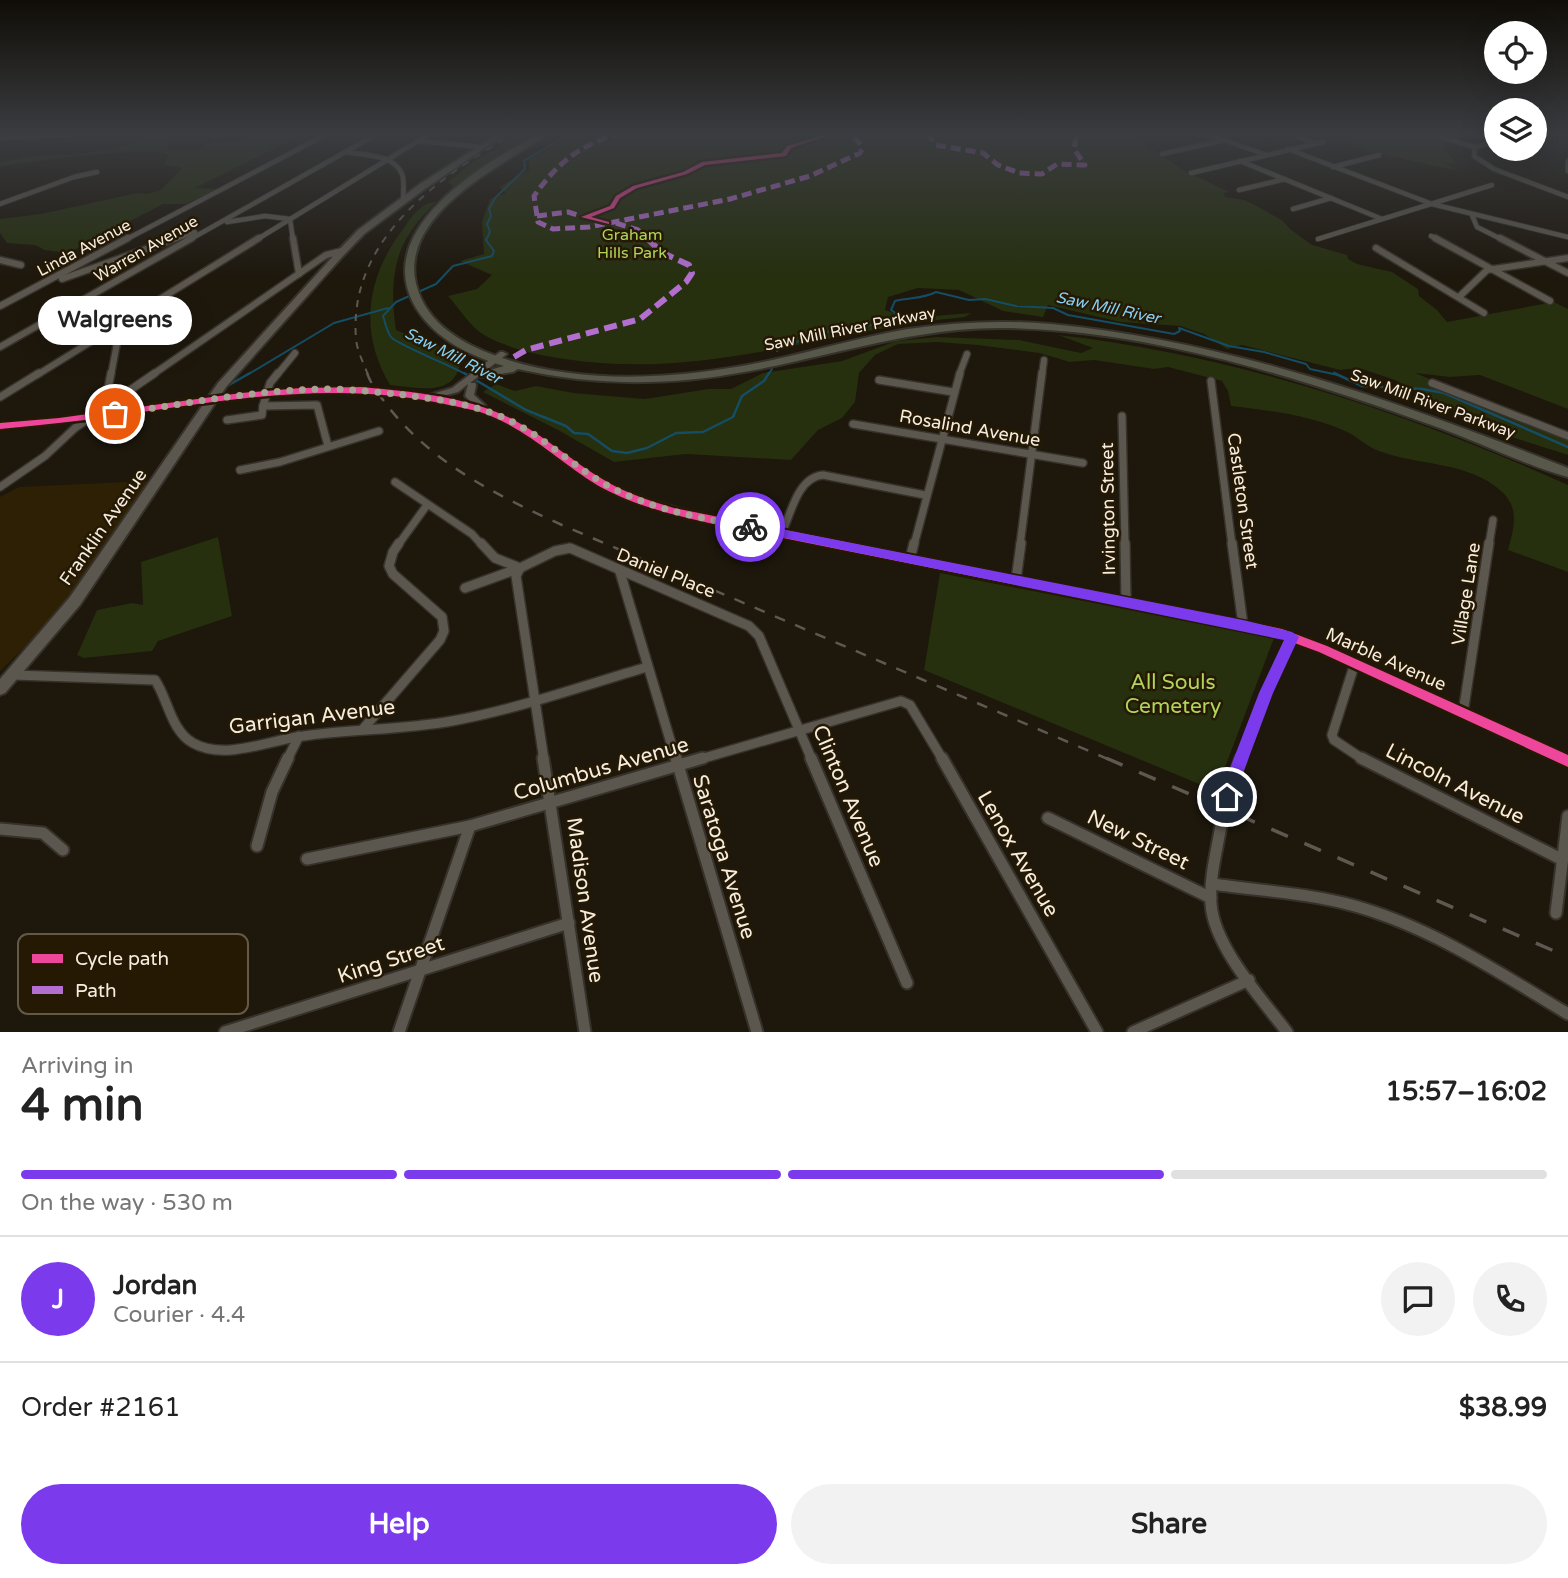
<!DOCTYPE html>
<html lang="en">
<head>
<meta charset="utf-8">
<style>
	:root { --surface:#fff; --page:#f2f2f2; --text:#222; --muted:#767676; --line:#e0e0e0; --accent:#7c3aed }
	body { margin:0; font-family:"Varela Round",sans-serif; background:var(--page); color:var(--text); height:100vh; display:flex; flex-direction:column; font-size:26px; white-space:nowrap }
	* { box-sizing:border-box; margin:0 }
	p { font-size:23px; color:var(--muted) }
	.icon { flex:none; width:38px; height:38px; fill:none; stroke:currentColor; stroke-width:2; stroke-linecap:round; stroke-linejoin:round }
	.map { position:relative; height:1032px; overflow:hidden }
	.sheet { display:flex; flex-direction:column; background:var(--surface); flex:1 }
	.sheet>* { flex:none }
	.controls { position:absolute; left:1484px; top:21px; display:grid; gap:14px }
	.controls a { display:grid; place-items:center; width:63px; height:63px; border-radius:50%; background:var(--surface); box-shadow:0 7px 28px #0002; font-size:35px }
	.pin { position:absolute; display:grid; place-items:center; width:60px; height:60px; color:#fff; margin:-30px; border:4px solid #fff; border-radius:50%; box-shadow:0 2px 7px #0007 }
	.courier { position:absolute; display:grid; place-items:center; width:70px; height:70px; margin:-35px; border:5px solid #7c3aed; border-radius:50%; background:#fff; color:#222; box-shadow:0 2px 9px #0007 }
	.bubble { position:absolute; height:49px; border-radius:24px; background:var(--surface); box-shadow:0 7px 28px #0002; font-size:23px; font-weight:700; line-height:49px; text-align:center }
	.summary em { font-style:normal; font-weight:700 }
	.summary div { display:flex; flex-direction:column-reverse }
	.summary { display:flex; align-items:center; justify-content:space-between; height:119px; padding:0 21px }
	h1 { font-size:46px; font-weight:700; line-height:52px }
	.bar { display:grid; grid-template-columns:repeat(4,1fr); gap:10px 7px; align-content:center; height:84px; padding:0 21px }
	.bar i { height:9px; border-radius:5px; background:var(--line) }
	.bar .selected { background:var(--accent) }
	.bar p { grid-column:span 4 }
	.line { display:flex; align-items:center; gap:18px; padding:0 21px; border-top:2px solid var(--line) }
	.line div { flex:1 }
	.round { display:grid; place-items:center; flex:none; width:74px; height:74px; border-radius:37px; background:var(--page) }
	.primary-button { display:flex; gap:14px; margin-top:auto; padding:14px 21px }
	.primary-button a { flex:1; height:80px; border-radius:42px; background:var(--accent); color:#fff; font-size:28px; font-weight:700; line-height:80px; text-align:center }
	.primary-button a+a { background:var(--page); color:var(--text) }
	.map>svg:first-child { display:block }
</style>
</head>
<body>
<div class="map">
<svg width="1568" height="1032" viewBox="0 0 1568 1032">
	<rect width="100%" height="100%" fill="#1d170c"/>
	<polygon fill="#2d2005" points="149,481 114,541 50,623 0,671 0,497 19,487"/>
	<g fill="#262f0e">
		<path d="M150 133H183L165 148C174 150 190 152 199 149 203 148 205 145 209 143 226 139 236 148 252 133L297 137 195 188 217 189 186 204H163L68 253 45 250 35 245 7 243 0 233V219L41 214 137 193 148 194 161 190 182 168 165 165 168 154C148 145 29 162 0 166V162L40 155H74L108 149 134 143Z"/>
		<path d="M522 133H534C492 158 425 199 403 245 391 270 392 304 396 330 417 340 447 341 460 365 452 398 416 387 390 385 359 333 366 279 401 232 407 223 417 208 427 204 430 202 434 203 437 201 443 198 448 191 453 186L448 182 473 162Z"/>
		<path d="M576 133H1124L1140 141 1183 170 1229 192 1223 193 1225 197 1244 200 1255 205 1283 221 1290 229 1312 245 1347 255 1348 259 1357 264 1392 272 1418 289 1419 296 1437 310 1447 322 1554 302 1568 309V409L1480 375 1450 377 1415 373 1568 435V455L1496 432 1395 380 1359 368 1340 370 1242 345 1227 349 1204 334 1180 326 1120 322 1048 305 1043 317 1003 311 959 290 918 288 888 297 885 310 909 318 971 313 965 317C831 329 702 381 565 359 537 355 509 349 484 335 470 327 459 308 448 296L477 289 492 275 460 261 484 254 482 222 490 199 506 193 499 187 529 170V160Z"/>
		<polygon points="1310,133 1422,133 1444,139 1443,148 1456,163 1447,164 1459,171 1376,153 1335,137 1328,138"/>
		<path d="M1058 335C1235 355 1406 412 1568 485V572L1508 550C1514 528 1520 508 1501 491 1468 461 1418 466 1379 451 1367 447 1358 437 1347 432 1309 415 1271 411 1231 406L1228 391 1222 381 1168 367 1154 369 1094 360 1070 362 1039 353 977 345 937 342 898 344 875 355 859 373 855 402 842 418 818 430 791 460 686 454 614 462 558 430 483 392 496 384 515 391 536 386 574 393 645 399 708 389H731L763 373 842 361 896 341 937 337 1019 340 1081 353 1093 348Z"/>
		<polygon points="218,537 232,616 158,641 152,651 84,658 77,655 97,610 132,603 143,605 141,562"/>
		<polygon points="940,573 1274,638 1216,791 924,670"/>
	</g>
	<g fill="none" stroke-linecap="round" stroke-linejoin="round">
		<g stroke="#144d64" stroke-width="2">
			<path d="M777 351 785 343 817 339 837 326 878 325 892 320 897 314 891 310 895 301C910 297 923 299 936 292L969 300 985 299 1016 306 1053 308 1068 315 1174 334 1180 331 1179 328 1229 346 1264 352 1306 364 1310 369 1338 375"/>
			<polyline points="247,375 334,323 388,308"/>
			<path d="M467 375C456 368 394 343 391 337 387 332 385 322 383 316L396 302 436 284 453 266 492 256 494 251 486 240 490 232 487 224 491 216 489 209 495 198 525 169 524 161 571 133"/>
			<polyline points="768,375 772,369"/>
		</g>
		<g stroke="#144d64" stroke-width="2.5">
			<polyline points="464,373 526,410 566,426 574,433 588,434 612,451 627,453 647,448 676,433 703,432 733,417 742,396 764,381 769,373"/>
			<polyline points="1334,373 1362,386 1422,389 1444,393 1568,447"/>
			<polyline points="229,385 250,373"/>
		</g>
		<polyline stroke="#3d372c" stroke-width="11" stroke-dasharray="11 6" stroke-linecap="butt" points="1222,819 1227,797"/>
		<g stroke="#36322b" stroke-width="6">
			<g id="minor-far4">
				<polyline points="1204,133 1264,154"/>
				<polyline points="1426,133 1475,147"/>
				<polyline points="1470,133 1496,140"/>
				<polyline points="214,136 219,133"/>
				<polyline points="1296,136 1315,143"/>
				<polyline points="1535,136 1543,134"/>
				<polyline points="0,138 99,133"/>
				<polyline points="419,141 481,147"/>
				<polyline points="1496,142 1475,147 1474,156 1494,169 1568,197"/>
				<polyline points="1288,149 1432,204 1568,237"/>
				<path d="M346 152C363 155 394 154 402 174 405 182 403 193 403 202"/>
				<polyline points="1162,154 1224,140"/>
				<polyline points="1240,161 1382,219"/>
				<polyline points="1568,161 1568,171"/>
				<polyline points="1333,167 1379,155"/>
				<polyline points="1191,173 1323,142"/>
				<polyline points="1239,190 1285,179"/>
				<polyline points="0,204 74,177 97,172"/>
				<polyline points="1293,209 1331,198"/>
				<polyline points="1472,215 1477,227 1503,240"/>
				<polyline points="227,222 265,216 290,219 293,240"/>
				<polyline points="1431,236 1439,240"/>
				<polyline points="1318,239 1492,185"/>
				<polyline points="125,240 329,133"/>
				<polyline points="172,240 195,232"/>
				<polyline points="189,240 379,133"/>
				<polyline points="256,240 431,133"/>
			</g>
		</g>
		<g stroke="#36322b" stroke-width="9">
			<g id="minor-far3">
				<polyline points="293,238 299,274"/>
				<polyline points="1435,238 1550,301"/>
				<polyline points="1500,238 1568,273"/>
				<polyline points="1376,248 1484,313"/>
				<polyline points="0,260 21,265"/>
				<polyline points="62,279 177,238"/>
				<polyline points="1459,297 1487,270 1568,258"/>
				<polyline points="0,306 128,238"/>
				<polyline points="61,314 121,322 111,375"/>
				<polyline points="0,347 192,238"/>
				<polyline points="37,375 259,238"/>
				<polyline points="152,375 326,255 342,251"/>
				<polyline points="277,375 295,353"/>
				<polyline points="959,375 967,354"/>
				<polyline points="1042,375 1044,360"/>
			</g>
		</g>
		<g stroke="#36322b" stroke-width="10">
			<g id="minor-far2">
				<polyline points="278,373 270,383 263,406 317,405 328,446"/>
				<polyline points="879,380 953,392"/>
				<polyline points="1211,381 1232,545"/>
				<polyline points="1432,383 1568,436"/>
				<polyline points="107,394 111,373"/>
				<polyline points="0,397 39,373"/>
				<polyline points="1122,416 1125,545"/>
				<polyline points="227,420 262,415 263,406"/>
				<polyline points="853,424 1083,463"/>
				<polyline points="240,470 280,462 379,431"/>
				<polyline points="395,482 472,534 482,545"/>
				<polyline points="0,487 45,456 75,428 155,373"/>
				<path d="M782 533C791 513 798 477 823 475L925 495"/>
				<polyline points="398,545 427,505"/>
				<polyline points="914,545 960,373"/>
				<polyline points="1020,545 1042,373"/>
				<polyline points="1489,545 1493,520"/>
			</g>
		</g>
		<g stroke="#36322b" stroke-width="12">
			<g id="minor-far1">
				<polyline points="481,543 495,558 520,568 516,576 544,760"/>
				<polyline points="1125,543 1126,602"/>
				<polyline points="1232,543 1243,625"/>
				<polyline points="910,559 914,543"/>
				<polyline points="620,572 676,760"/>
				<polyline points="1016,580 1021,543"/>
				<polyline points="465,588 520,568 555,551 570,548 749,626 759,636 812,760"/>
				<polyline points="1355,663 1332,735 1334,740 1364,760"/>
				<path d="M14 675 155 680C168 699 171 731 193 743 225 761 269 740 303 736 352 729 402 730 452 721 518 709 582 686 647 667"/>
				<polyline points="1463,713 1489,543"/>
				<polyline points="363,729 440,640 444,631 442,617 393,574 389,566 393,552 399,543"/>
				<polyline points="287,760 299,736"/>
				<polyline points="697,760 901,701 910,705 943,760"/>
				<polyline points="1241,760 1266,693 1292,637"/>
			</g>
		</g>
		<g stroke="#36322b" stroke-width="15">
			<g id="minor">
				<polyline points="543,758 585,1032"/>
				<polyline points="676,758 757,1032"/>
				<polyline points="811,758 907,983"/>
				<polyline points="942,758 1097,1032"/>
				<polyline points="1361,758 1561,859"/>
				<polyline points="1227,797 1241,758"/>
				<polyline points="1048,818 1211,898"/>
				<path d="M1222 819C1218 847 1209 876 1211 904 1214 947 1262 999 1287 1032"/>
				<polyline points="0,829 43,833 63,850"/>
				<polyline points="257,846 272,792 288,758"/>
				<polyline points="307,859 470,826 703,758"/>
				<path d="M1213 884C1260 891 1309 893 1355 906 1433 928 1500 973 1568 1014"/>
				<polyline points="1556,913 1568,816"/>
				<polyline points="225,1032 569,923"/>
				<polyline points="399,1032 470,826"/>
				<polyline points="1133,1032 1249,980"/>
			</g>
		</g>
		<g stroke="#36322b" stroke-width="4">
			<path id="tertiary" d="M500 352H503L507 354 470 383H475L476 385 474 395 485 405 486 408C531 425 565 458 606 481 636 498 670 507 703 514L1282 629 1327 646 1568 755V767L1319 652 1281 638 718 525C677 516 634 506 597 485 558 461 525 427 480 412 470 409 459 407 449 405 341 380 230 399 122 415 81 421 41 425 0 429V423L59 418 241 393 301 388 362 387 429 395 452 388ZM468 384 465 396 474 405 439 397 458 392Z"/>
		</g>
		<g stroke="#36322b" stroke-width="4">
			<polygon id="secondary" points="500,133 507,133 426,188 364,234 342,257 226,387 80,605 5,693 0,695 0,679 70,597 218,383 336,253 358,230 420,184"/>
		</g>
		<g stroke="#36322b" stroke-width="4">
			<path id="trunk" d="M541 133H550C502 166 385 219 421 298 435 329 468 346 499 357 584 386 682 379 768 361 815 351 861 337 908 329 955 322 1004 320 1051 324 1231 341 1401 403 1568 468V477C1525 465 1479 442 1437 427 1301 378 1151 330 1005 328 915 327 832 356 744 372 669 386 593 386 518 369L513 372 480 377V373L504 366C470 356 435 339 416 308 369 230 485 162 541 133Z"/>
		</g>
		<use href="#minor-far4" stroke="#5c574e" stroke-width="4.5"/>
		<use href="#minor-far3" stroke="#5c574e" stroke-width="6"/>
		<use href="#minor-far2" stroke="#5c574e" stroke-width="7"/>
		<use href="#minor-far1" stroke="#5c574e" stroke-width="9"/>
		<use href="#minor" stroke="#5c574e" stroke-width="11"/>
		<use href="#tertiary" fill="#5c574e" fill-rule="evenodd"/>
		<use href="#secondary" fill="#5c574e" fill-rule="evenodd"/>
		<use href="#trunk" fill="#57584a" fill-rule="evenodd"/>
		<path stroke="#5e5850" stroke-width="2" stroke-dasharray="7 7" stroke-linecap="butt" d="M368 375C364 364 357 351 356 339 348 239 439 177 515 133"/>
		<path stroke="#5e5850" stroke-width="2.5" stroke-dasharray="11 11" stroke-linecap="butt" d="M367 373C372 387 381 397 390 409 435 465 498 496 562 525L1110 760"/>
		<polyline stroke="#5e5850" stroke-width="3.5" stroke-dasharray="18 18" stroke-linecap="butt" points="1106,758 1568,957"/>
		<g stroke="#b36fd0" stroke-width="5" stroke-dasharray="10 5" stroke-linecap="butt">
			<path d="M621 133C581 144 558 162 534 196L538 222 553 229 589 227 730 199 810 176 860 153 862 149 858 141 847 133"/>
			<polyline points="883,133 901,133"/>
			<polyline points="927,133 936,145 983,153 998,165 1019,173 1042,174 1057,164 1085,165 1074,149 1076,138 1070,133"/>
			<polyline points="1543,134 1550,133"/>
			<polyline points="537,216 568,212 584,217"/>
			<polyline points="616,223 638,230 649,240"/>
		</g>
		<polyline stroke="#b36fd0" stroke-width="6" stroke-dasharray="13 6" stroke-linecap="butt" points="514,357 526,350 640,319 686,282 692,273 689,265 661,252 647,238"/>
		<g stroke="#251904" stroke-width="5">
			<g id="cycleway">
				<polygon points="816,133 822,133 825,137 791,148 786,156 705,165 687,174 637,188 620,198 614,208 591,217 609,222 609,224 581,217 610,206 616,196 633,186 683,172 702,162 782,153 787,146 819,136"/>
				<path d="M362 387C413 392 467 396 514 420 546 437 573 462 604 480 626 493 650 501 674 508L1282 629 1327 646 1568 755V767L1319 652 1281 638 718 525C677 516 634 506 597 485 558 461 525 427 480 412 470 409 459 407 449 405 341 380 230 399 122 415 81 421 41 425 0 429V423L59 418 241 393 301 388Z"/>
			</g>
		</g>
		<use href="#cycleway" fill="#ed469a" fill-rule="evenodd"/>
	</g>
	<linearGradient id="sky" x2="0" y2="1"><stop stop-color="#100d07"/><stop offset="0.48" stop-color="#3a3c40"/><stop offset="1" stop-color="#3a3c40" stop-opacity="0"/></linearGradient>
	<rect width="1568" height="278" fill="url(#sky)"/>
	<polygon fill="#7c3aed" points="750,523 1243,620 1292,632 1299,637 1273,693 1234,797 1232,802 1227,804 1221,802 1219,797 1259,693 1284,640 746,530 744,527"/>
	<g fill="none" stroke-linecap="round" stroke-linejoin="round">
		<path stroke="#a9a296" stroke-width="7" stroke-dasharray="0 12.6" d="M115 414C184 404 254 390 325 389 351 389 378 392 404 395 435 399 467 403 497 415 537 430 567 462 603 483 648 509 700 518 750 527"/>
	</g>
	<g text-anchor="middle" dominant-baseline="central" stroke-width="5" stroke-linejoin="round" paint-order="stroke">
		<g font-size="16" fill="#afd65b" stroke="#251904">
			<text x="632" y="235">Graham<tspan x="632" dy="18">Hills Park</tspan></text>
		</g>
		<g font-size="16" fill="#f5ede0" stroke="#251904">
			<text transform="translate(84 248) rotate(-28)">Linda Avenue</text>
			<text transform="translate(146 249) rotate(-30)">Warren Avenue</text>
			<text transform="translate(850 329) rotate(-11)">Saw Mill River Parkway</text>
			<text transform="translate(1433 404) rotate(20)">Saw Mill River Parkway</text>
		</g>
		<g font-size="16" font-style="italic" fill="#84d1f8" stroke="#251904">
			<text transform="translate(1108 308) rotate(12)">Saw Mill River</text>
			<text transform="translate(453 356) rotate(27)">Saw Mill River</text>
		</g>
		<g font-size="18" fill="#f5ede0" stroke="#251904">
			<text transform="translate(970 428) rotate(10)">Rosalind Avenue</text>
			<text transform="translate(1243 501) rotate(82)">Castleton Street</text>
			<text transform="translate(1108 509) rotate(-91)">Irvington Street</text>
			<text transform="translate(103 527) rotate(-55)">Franklin Avenue</text>
			<text transform="translate(666 573) rotate(22)">Daniel Place</text>
			<text transform="translate(1466 594) rotate(-81)">Village Lane</text>
			<text transform="translate(1386 659) rotate(24)">Marble Avenue</text>
		</g>
		<g font-size="21" fill="#afd65b" stroke="#251904">
			<text x="1173" y="682">All Souls<tspan x="1173" dy="24">Cemetery</tspan></text>
		</g>
		<g font-size="21" fill="#f5ede0" stroke="#251904">
			<text transform="translate(312 717) rotate(-7)">Garrigan Avenue</text>
			<text transform="translate(601 769) rotate(-16)">Columbus Avenue</text>
			<text transform="translate(1455 784) rotate(27)">Lincoln Avenue</text>
			<text transform="translate(848 796) rotate(67)">Clinton Avenue</text>
			<text transform="translate(1138 840) rotate(26)">New Street</text>
			<text transform="translate(1018 854) rotate(60)">Lenox Avenue</text>
			<text transform="translate(724 857) rotate(73)">Saratoga Avenue</text>
			<text transform="translate(585 900) rotate(82)">Madison Avenue</text>
			<text transform="translate(391 960) rotate(-18)">King Street</text>
		</g>
	</g>
	<rect x="18" y="934" width="230" height="80" rx="10" fill="#251904" stroke="#635946" stroke-width="2"/>
	<rect x="32" y="954" width="31" height="9" fill="#ed469a"/>
	<rect x="32" y="986" width="31" height="8" fill="#b36fd0"/>
	<g font-size="19" fill="#f5ede0">
		<text x="75" y="965">Cycle path</text>
		<text x="75" y="997">Path</text>
	</g>
</svg>
<div class="controls">
<a><svg class="icon" aria-label="locate" viewBox="0 0 24 24"><circle cx="12" cy="12" r="6"/><path d="M12 2v4M12 18v4M2 12h4M18 12h4"/></svg></a>
<a><svg class="icon" aria-label="layers" viewBox="0 0 24 24"><path d="M12 4l9 5-9 5-9-5zM3 14l9 5 9-5"/></svg></a>
</div>
<div class="pin" style="left:115px;top:414px;background:#ea580c"><svg class="icon" aria-label="bag" viewBox="0 0 24 24"><path d="M5 8h14l-1 12H6zM9 8a3 3 0 0 1 6 0"/></svg></div>
<div class="pin" style="left:1227px;top:797px;background:#1f2937"><svg class="icon" aria-label="home" viewBox="0 0 24 24"><path d="M3 11l9-7 9 7M6 9v11h12V9"/></svg></div>
<div class="courier" style="left:750px;top:527px"><svg class="icon" aria-label="bike" viewBox="0 0 24 24"><circle cx="6" cy="16" r="4"/><circle cx="18" cy="16" r="4"/><path d="M6 16l4-8h5l3 8M10 8l3 8H6M13 5h3"/></svg></div>
<div class="bubble" style="left:38px;top:296px;width:154px">Walgreens</div>
</div>
<section class="sheet">
<div class="summary"><div><h1>4 min</h1><p>Arriving in</p></div><em>15:57–16:02</em></div>
<div class="bar"><i class="selected"></i><i class="selected"></i><i class="selected"></i><i></i><p>On the way · 530 m</p></div>
<div class="line" style="height:126px"><b class="round" style="background:var(--accent);color:#fff">J</b><div><b>Jordan</b><p>Courier · 4.4</p></div><a class="round"><svg class="icon" aria-label="chat" viewBox="0 0 24 24"><path d="M4 5h16v11H9l-5 4z"/></svg></a><a class="round"><svg class="icon" aria-label="phone" viewBox="0 0 24 24"><path d="M5 4h4l2 5-3 2q2 4 5 5l2-3 5 2v4C11 20 4 13 5 4z"/></svg></a></div>
<div class="line" style="height:91px"><div>Order #2161</div><b>$38.99</b></div>
<div class="primary-button"><a>Help</a><a>Share</a></div>
</section>
</body>
</html>
